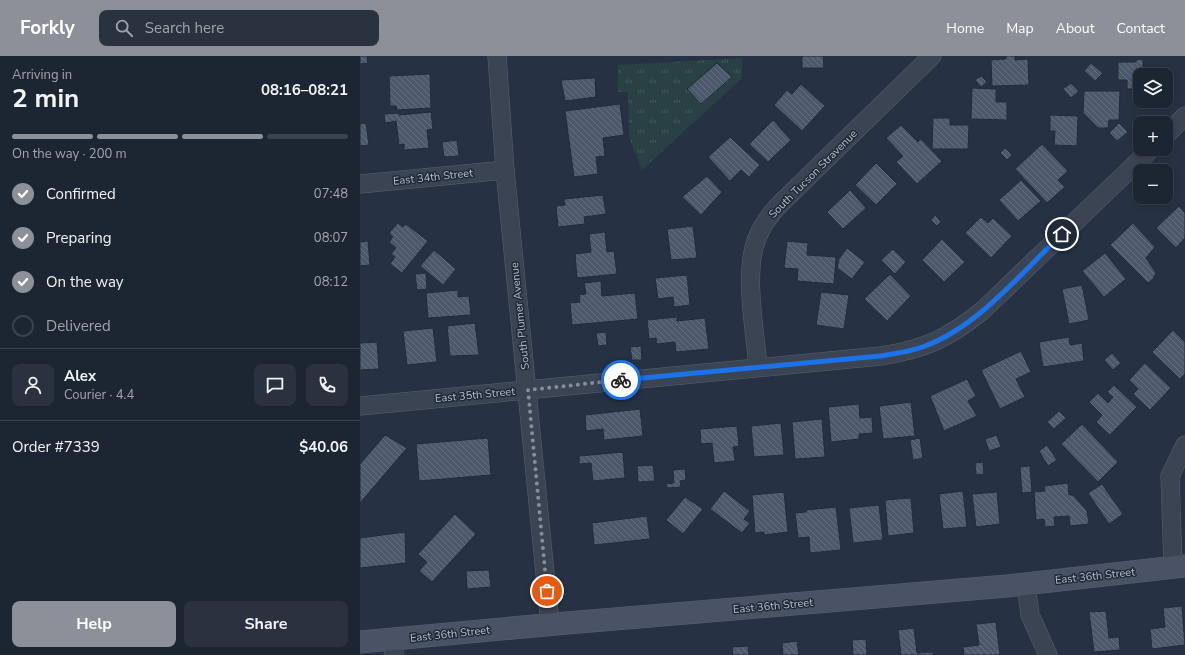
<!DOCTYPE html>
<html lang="en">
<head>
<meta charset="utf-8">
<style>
	:root { --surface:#1c2632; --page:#29323e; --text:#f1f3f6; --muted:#a0a5ac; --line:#3a434d; --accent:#8c9099 }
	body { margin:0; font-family:"Nunito Sans",sans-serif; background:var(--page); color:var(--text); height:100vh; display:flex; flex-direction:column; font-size:15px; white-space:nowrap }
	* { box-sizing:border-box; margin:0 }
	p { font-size:13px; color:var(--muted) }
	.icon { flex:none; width:22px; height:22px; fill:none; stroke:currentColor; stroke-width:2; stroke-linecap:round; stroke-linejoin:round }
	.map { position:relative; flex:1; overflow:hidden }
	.sheet { display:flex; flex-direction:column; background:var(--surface); width:360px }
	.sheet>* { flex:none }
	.controls { position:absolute; left:773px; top:12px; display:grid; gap:8px }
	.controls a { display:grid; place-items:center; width:40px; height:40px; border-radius:8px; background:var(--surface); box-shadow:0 2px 6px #0003,0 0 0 1px var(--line); font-size:20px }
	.pin { position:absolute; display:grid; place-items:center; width:34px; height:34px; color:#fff; margin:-17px; border:2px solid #fff; border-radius:50%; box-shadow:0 1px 4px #0007 }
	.courier { position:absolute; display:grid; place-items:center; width:40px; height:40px; margin:-20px; border:3px solid #1a73e8; border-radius:50%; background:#fff; color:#222; box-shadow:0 1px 5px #0007 }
	.overview em { font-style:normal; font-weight:700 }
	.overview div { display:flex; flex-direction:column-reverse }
	.overview { display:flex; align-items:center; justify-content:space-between; height:68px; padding:0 12px }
	h1 { font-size:26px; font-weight:700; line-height:30px }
	.bar { display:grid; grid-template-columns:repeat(4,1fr); gap:6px 4px; align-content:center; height:48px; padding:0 12px }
	.bar i { height:5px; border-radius:3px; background:var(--line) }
	.bar .on { background:var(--accent) }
	.bar p { grid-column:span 4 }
	.line { display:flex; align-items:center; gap:10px; padding:0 12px; border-top:1px solid var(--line) }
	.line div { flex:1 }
	.round { display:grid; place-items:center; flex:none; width:42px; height:42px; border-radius:8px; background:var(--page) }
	ol { padding:0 12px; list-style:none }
	li { display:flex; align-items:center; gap:12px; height:44px }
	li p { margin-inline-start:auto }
	li .icon { padding:4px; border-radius:50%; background:var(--accent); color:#fff; stroke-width:4 }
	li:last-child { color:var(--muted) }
	li i { width:22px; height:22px; border:2px solid var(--line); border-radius:50% }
	.primary-button { display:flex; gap:8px; margin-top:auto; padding:8px 12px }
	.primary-button a { flex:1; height:46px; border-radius:8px; background:var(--accent); color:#fff; font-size:16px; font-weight:700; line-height:46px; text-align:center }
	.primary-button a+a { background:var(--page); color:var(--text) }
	header { display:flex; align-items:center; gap:24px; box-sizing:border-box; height:56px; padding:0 20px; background:var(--accent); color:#fff }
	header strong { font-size:19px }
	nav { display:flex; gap:22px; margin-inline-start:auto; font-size:14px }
	.search { width:280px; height:36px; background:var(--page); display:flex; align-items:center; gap:10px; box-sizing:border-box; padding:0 14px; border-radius:8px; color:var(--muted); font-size:15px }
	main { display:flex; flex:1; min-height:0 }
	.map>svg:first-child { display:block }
</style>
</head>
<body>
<header>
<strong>Forkly</strong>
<div class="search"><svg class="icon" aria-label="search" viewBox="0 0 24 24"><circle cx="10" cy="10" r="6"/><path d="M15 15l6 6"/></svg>Search here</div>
<nav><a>Home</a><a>Map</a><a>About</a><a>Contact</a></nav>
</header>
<main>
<section class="sheet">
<div class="overview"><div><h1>2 min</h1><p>Arriving in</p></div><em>08:16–08:21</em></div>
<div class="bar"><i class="on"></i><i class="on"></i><i class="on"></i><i></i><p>On the way · 200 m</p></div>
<ol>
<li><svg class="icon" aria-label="check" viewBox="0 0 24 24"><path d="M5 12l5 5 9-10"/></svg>Confirmed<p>07:48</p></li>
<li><svg class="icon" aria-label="check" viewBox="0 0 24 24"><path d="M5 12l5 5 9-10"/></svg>Preparing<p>08:07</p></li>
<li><svg class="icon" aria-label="check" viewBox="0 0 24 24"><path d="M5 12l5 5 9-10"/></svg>On the way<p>08:12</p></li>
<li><i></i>Delivered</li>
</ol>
<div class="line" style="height:72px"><a class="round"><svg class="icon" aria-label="person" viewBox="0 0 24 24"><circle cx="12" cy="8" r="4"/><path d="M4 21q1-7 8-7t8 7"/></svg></a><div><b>Alex</b><p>Courier · 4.4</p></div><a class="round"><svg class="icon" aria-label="chat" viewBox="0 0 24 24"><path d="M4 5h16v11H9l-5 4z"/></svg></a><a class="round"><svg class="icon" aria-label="phone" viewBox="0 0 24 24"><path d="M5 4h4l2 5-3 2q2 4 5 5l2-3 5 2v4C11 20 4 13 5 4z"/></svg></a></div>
<div class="line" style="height:52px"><div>Order #7339</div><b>$40.06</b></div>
<div class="primary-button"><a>Help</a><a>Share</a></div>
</section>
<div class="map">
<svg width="825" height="599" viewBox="0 0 825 599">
	<defs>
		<pattern id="grass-tufts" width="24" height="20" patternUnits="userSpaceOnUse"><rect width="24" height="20" fill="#294044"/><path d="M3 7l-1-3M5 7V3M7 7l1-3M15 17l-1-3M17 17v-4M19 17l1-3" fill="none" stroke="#465a5e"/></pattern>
		<pattern id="building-back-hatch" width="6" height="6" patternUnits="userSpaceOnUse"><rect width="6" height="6" fill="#4c596c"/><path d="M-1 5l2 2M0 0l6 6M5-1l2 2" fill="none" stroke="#646f80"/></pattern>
	</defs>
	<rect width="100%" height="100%" fill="#263243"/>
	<polygon fill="url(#grass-tufts)" points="382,2 382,22 282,114 269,81 268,36 258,36 258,9"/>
	<g fill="url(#building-back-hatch)" stroke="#212b3a">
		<polygon points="0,0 7,0 8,7 0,8"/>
		<polygon points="442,0 463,0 464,12 442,12"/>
		<polygon points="646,0 655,0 655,4 668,3 669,29 632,30 631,4 646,3"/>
		<polygon points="783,3 783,11 799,11 799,19 780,19 780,33 767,33 767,24 758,24 758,6 776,6 776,4"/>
		<polygon points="357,7 372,21 341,48 327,33"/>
		<polygon points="731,7 743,17 735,25 724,15"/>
		<polygon points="70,18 71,52 37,54 36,50 30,50 29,20"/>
		<polygon points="621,20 627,26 621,31 615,24"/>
		<polygon points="235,22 236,41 205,45 201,24"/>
		<polygon points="711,27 719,35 711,42 703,33"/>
		<polygon points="441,28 465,50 442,75 414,49 427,34 432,38"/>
		<polygon points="612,32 636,33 636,46 647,46 647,64 611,63"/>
		<polygon points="724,35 760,35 759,64 749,64 748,72 738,72 723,57"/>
		<polygon points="260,48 264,79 243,82 245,100 236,101 238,118 214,121 205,55"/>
		<polygon points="71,56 73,73 67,74 69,92 44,94 44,88 39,89 36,65 25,67 24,58 39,57 39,59"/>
		<polygon points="690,59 718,60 717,90 694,89 695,75 690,75"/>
		<polygon points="573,62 590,62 590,69 609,69 608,93 572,93"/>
		<polygon points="413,64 431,84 408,106 389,88"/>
		<polygon points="6,67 9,89 0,90 0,68"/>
		<polygon points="759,67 768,76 757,85 749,77"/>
		<polygon points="541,69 558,86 561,83 582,105 557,128 536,106 543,100 526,82"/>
		<polygon points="370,81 400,109 389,121 381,114 370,125 348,101"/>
		<polygon points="97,84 99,100 84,101 82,86"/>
		<polygon points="682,88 708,115 698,124 705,131 687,147 655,113"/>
		<polygon points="645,92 652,99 647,104 640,97"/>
		<polygon points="516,107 537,128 516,149 495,129"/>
		<polygon points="347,120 362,136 341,159 322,141"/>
		<polygon points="661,124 681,145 658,165 639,144"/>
		<polygon points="490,134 506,152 483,173 467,156"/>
		<polygon points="243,139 246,158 224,161 225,168 198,171 196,150 205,149 204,143"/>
		<polygon points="819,150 825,157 825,182 816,192 796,172"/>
		<polygon points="575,159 581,166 577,170 571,164"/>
		<polygon points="621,161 628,167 633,162 652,180 631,202 605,177"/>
		<polygon points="38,167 43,171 46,168 68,185 42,217 30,208 35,201 31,198 36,192 29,186 33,181 29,177"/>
		<polygon points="773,167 795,191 786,202 796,217 793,223 788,227 750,189"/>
		<polygon points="333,170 337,202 311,204 307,173"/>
		<polygon points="245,176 247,196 254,195 257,218 217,222 215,198 231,196 229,178"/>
		<polygon points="582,183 605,206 584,226 562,204"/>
		<polygon points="8,185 10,209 0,210 0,186"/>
		<polygon points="427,185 448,187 447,199 476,201 474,228 437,225 438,213 424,212"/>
		<polygon points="487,192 505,206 492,223 477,212 479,203"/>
		<polygon points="533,193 546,206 535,218 521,204"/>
		<polygon points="74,194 96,213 83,229 60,210"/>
		<polygon points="745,197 766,223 744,241 722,215"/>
		<polygon points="66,217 67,233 57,234 55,218"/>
		<polygon points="530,218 551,240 527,265 504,243"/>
		<polygon points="327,219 330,249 314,251 313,241 298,243 295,222"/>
		<polygon points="241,225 242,240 275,237 278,263 212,269 210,247 220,246 219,239 226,238 224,227"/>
		<polygon points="722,229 729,264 709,268 702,233"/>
		<polygon points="98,234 98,241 109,240 111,259 68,262 66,237"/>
		<polygon points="461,236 489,239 484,273 456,269"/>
		<polygon points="317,261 317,265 345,262 349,293 316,296 315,286 297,288 296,282 289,283 287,264"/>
		<polygon points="115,267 119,299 90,300 87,270"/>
		<polygon points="73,272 77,306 47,309 43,275"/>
		<polygon points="813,274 825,286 825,318 820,323 792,296"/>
		<polygon points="246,276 247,289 238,290 236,277"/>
		<polygon points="709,281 710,289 722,287 724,305 683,311 679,286"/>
		<polygon points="17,286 19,313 0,314 0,287"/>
		<polygon points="281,290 282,304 272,304 270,291"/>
		<polygon points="661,295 671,316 656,323 665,341 640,353 621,314"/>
		<polygon points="752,297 761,307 753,314 744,304"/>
		<polygon points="785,307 811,332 790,354 773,338 778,333 769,324"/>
		<polygon points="607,323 616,340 608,345 617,360 584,375 570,340"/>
		<polygon points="754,329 777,351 750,379 736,366 742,359 729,346 738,337 748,347 753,341 747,336"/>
		<polygon points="551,346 555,380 523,383 519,350"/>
		<polygon points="499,348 500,362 512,361 513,377 499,378 499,383 471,386 468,351"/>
		<polygon points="280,353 283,380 244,384 243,373 226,375 225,359"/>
		<polygon points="699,355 706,362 694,373 687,366"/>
		<polygon points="462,363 465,401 435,403 432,366"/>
		<polygon points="421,367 424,399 394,401 391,370"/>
		<polygon points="722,368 758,406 738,426 701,388"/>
		<polygon points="377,370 379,390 373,391 375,405 354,407 352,387 341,388 340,373"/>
		<polygon points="25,379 47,392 0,447 0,408"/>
		<polygon points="637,379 641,391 629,395 625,383"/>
		<polygon points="128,382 131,419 59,425 56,388"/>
		<polygon points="560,382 563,402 553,404 550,384"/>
		<polygon points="687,389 697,404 688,410 679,395"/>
		<polygon points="263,396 265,422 233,425 231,407 219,408 219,400"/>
		<polygon points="623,406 624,418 616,419 615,407"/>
		<polygon points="293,409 295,425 278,426 277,410"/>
		<polygon points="670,410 672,436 662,437 660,411"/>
		<polygon points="325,413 326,424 320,425 321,431 307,432 306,428 314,427 313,414"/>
		<polygon points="708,427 709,439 713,439 727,455 729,468 710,470 709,460 694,461 695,470 685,471 684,463 676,464 674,436 685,435 684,430"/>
		<polygon points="742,428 763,458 749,468 728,437"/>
		<polygon points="364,435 390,455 384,463 390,467 382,477 350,453"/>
		<polygon points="603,435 607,471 583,473 579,438"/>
		<polygon points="424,436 428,476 404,479 404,476 395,477 392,439"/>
		<polygon points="637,436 640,468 616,471 612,438"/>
		<polygon points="325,441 343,453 323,478 306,464"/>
		<polygon points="551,442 554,477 528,480 525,444"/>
		<polygon points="519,449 523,484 493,487 489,452"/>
		<polygon points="476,451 481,494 450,497 449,481 438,482 435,457 446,456 446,454"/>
		<polygon points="95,458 116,478 72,526 59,515 67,506 58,498"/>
		<polygon points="287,460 290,483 234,489 232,467"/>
		<polygon points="45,476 46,507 0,512 0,482"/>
		<polygon points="129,514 131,531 107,533 106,515"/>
		<polygon points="822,550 825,589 792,593 790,573 805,571 803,552"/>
		<polygon points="746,555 749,582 759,581 760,594 734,596 729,556"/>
		<polygon points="636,566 640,599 604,599 603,591 619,589 616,568"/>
		<polygon points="554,572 557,597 573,596 573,599 541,599 538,574"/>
		<polygon points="506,583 507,599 493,599 492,584"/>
		<polygon points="437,585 439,599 423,599 422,587"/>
		<polygon points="388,590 389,599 373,599 372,591"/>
	</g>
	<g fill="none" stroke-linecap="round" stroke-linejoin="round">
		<g stroke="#596270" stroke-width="19">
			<g id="street">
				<polyline points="137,0 145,114 190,568"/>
				<polyline points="806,79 825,60"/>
				<polyline points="0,128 145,114"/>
				<path d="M398 311C395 274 384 219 396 185 401 170 410 158 421 147L572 0"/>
				<path d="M0 350 521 300C565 293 587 283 622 255L791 93"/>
				<polyline points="813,512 810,420 825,389"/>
				<polyline points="666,528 670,559 688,599"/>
				<polyline points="33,584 34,599"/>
			</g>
		</g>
		<g stroke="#596270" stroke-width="23">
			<polyline id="secondary" points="0,586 207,567 647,530 825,510"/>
		</g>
		<use href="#street" stroke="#3b4452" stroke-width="18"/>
		<use href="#secondary" stroke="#495365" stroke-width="22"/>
	</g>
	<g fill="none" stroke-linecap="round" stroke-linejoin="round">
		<polyline stroke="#858e9c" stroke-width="4" stroke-dasharray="0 7.2" points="187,535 168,334 261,324"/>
		<path stroke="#1a73e8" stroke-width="5" d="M261 324 520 300C536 297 551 296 565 290 619 270 661 217 702 178"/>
	</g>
	<g text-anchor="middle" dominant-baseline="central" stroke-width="3" stroke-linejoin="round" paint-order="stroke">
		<g font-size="11" fill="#b8bfcc" stroke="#1f2938">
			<text transform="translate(453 118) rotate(-45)">South Tucson Stravenue</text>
			<text transform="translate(73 121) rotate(-6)">East 34th Street</text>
			<text transform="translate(160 260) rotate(-96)">South Plumer Avenue</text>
			<text transform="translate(115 339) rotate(-5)">East 35th Street</text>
			<text transform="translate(735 520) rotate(-6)">East 36th Street</text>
			<text transform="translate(413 550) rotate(-5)">East 36th Street</text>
			<text transform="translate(90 578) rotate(-6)">East 36th Street</text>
		</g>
	</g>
</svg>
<div class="controls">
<a><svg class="icon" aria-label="layers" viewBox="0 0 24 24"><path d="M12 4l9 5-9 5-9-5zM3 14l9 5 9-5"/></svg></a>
<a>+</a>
<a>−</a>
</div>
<div class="pin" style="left:187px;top:535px;background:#ea580c"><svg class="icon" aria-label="bag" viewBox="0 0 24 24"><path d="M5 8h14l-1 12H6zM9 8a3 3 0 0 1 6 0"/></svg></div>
<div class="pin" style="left:702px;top:178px;background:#1f2937"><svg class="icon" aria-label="home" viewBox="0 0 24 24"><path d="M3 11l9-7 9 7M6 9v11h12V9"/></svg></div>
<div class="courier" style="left:261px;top:324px"><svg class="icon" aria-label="bike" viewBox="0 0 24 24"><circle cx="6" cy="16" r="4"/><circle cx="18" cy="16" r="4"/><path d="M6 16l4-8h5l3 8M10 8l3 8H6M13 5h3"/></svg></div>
</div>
</main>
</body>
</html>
